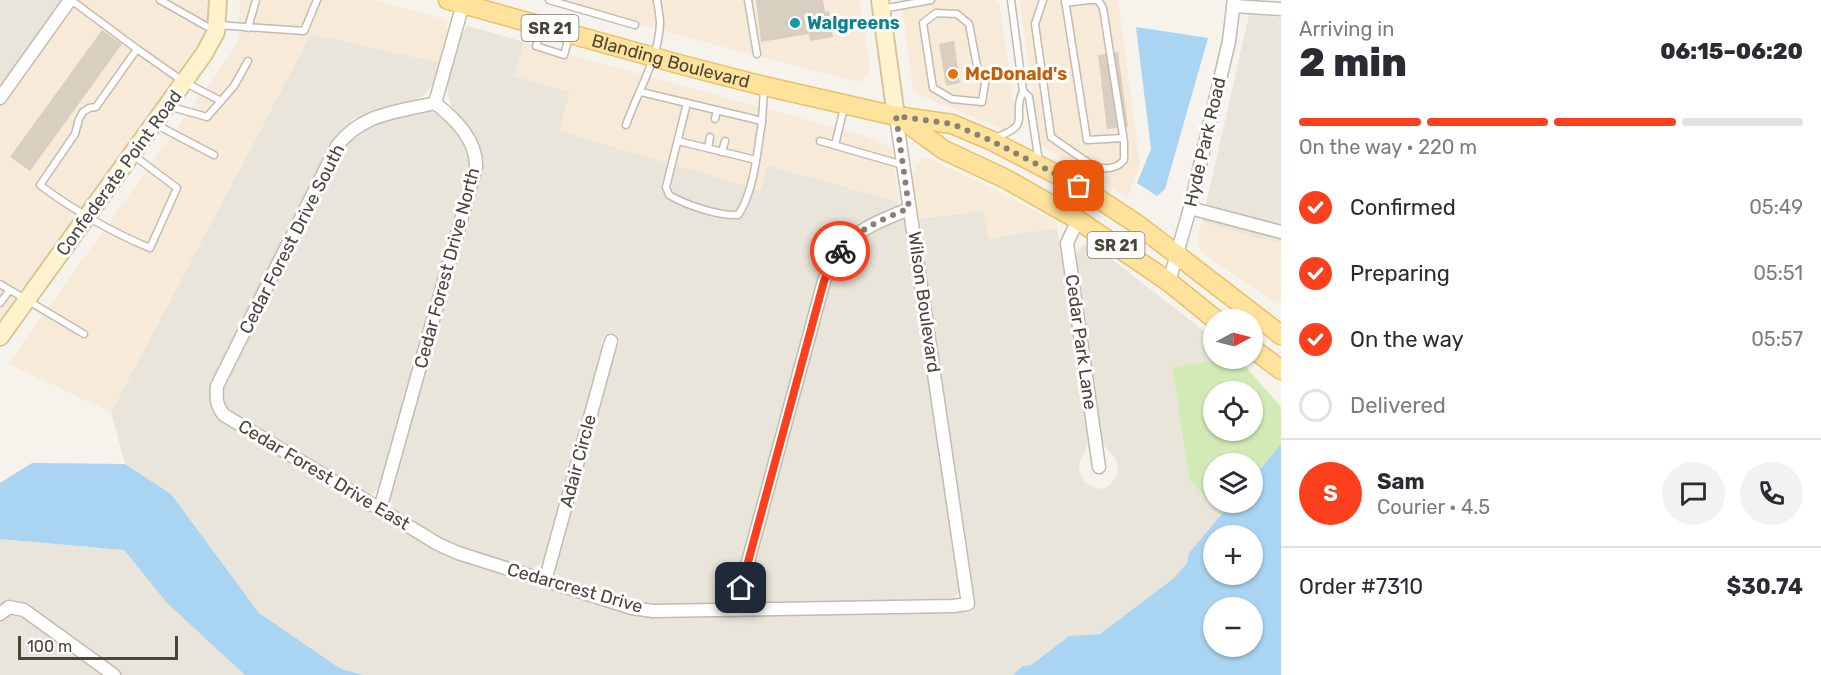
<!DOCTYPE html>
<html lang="en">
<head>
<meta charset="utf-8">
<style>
	:root { --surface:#fff; --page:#f2f2f3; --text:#2b2b33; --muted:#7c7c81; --line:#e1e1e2; --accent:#fc3f1d }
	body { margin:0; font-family:Rubik,sans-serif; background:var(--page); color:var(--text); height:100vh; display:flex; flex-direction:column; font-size:22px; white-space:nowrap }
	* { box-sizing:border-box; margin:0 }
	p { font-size:20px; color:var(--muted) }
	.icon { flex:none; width:33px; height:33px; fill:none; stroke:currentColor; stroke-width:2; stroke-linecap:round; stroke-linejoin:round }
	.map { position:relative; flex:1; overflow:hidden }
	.details { display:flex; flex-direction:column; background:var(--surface); width:540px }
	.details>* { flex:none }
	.needle { width:39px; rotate:83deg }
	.buttons { position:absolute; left:1203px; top:309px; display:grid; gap:12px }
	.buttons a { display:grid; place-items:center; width:60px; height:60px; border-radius:50%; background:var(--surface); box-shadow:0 2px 4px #0004; font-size:30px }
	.scale { position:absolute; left:18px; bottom:15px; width:160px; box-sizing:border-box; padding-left:6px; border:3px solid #4b4439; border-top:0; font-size:16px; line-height:21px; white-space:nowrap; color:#4b4439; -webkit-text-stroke:4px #fff; paint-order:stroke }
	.pin { position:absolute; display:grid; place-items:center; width:51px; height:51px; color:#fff; margin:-26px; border-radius:12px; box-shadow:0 3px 9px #0006 }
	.courier { position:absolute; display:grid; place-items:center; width:60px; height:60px; margin:-30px; border:4px solid #fc3f1d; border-radius:50%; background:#fff; color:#222; box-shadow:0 2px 8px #0007 }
	.head em { font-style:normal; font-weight:800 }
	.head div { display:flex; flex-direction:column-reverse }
	.head { display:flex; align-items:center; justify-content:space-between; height:102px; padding:0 18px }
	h1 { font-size:39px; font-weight:800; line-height:45px }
	.bar { display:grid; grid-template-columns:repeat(4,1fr); gap:9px 6px; align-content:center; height:72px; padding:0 18px }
	.bar i { height:8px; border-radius:4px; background:var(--line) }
	.bar .active { background:var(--accent) }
	.bar p { grid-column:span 4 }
	.line { display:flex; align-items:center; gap:15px; padding:0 18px; border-top:2px solid var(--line) }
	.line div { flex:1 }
	.round { display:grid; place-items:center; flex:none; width:63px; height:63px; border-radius:32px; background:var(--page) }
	ol { padding:0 18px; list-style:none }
	li { display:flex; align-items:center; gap:18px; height:66px }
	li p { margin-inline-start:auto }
	li .icon { padding:6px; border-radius:50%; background:var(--accent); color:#fff; stroke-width:4 }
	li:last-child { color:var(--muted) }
	li i { width:33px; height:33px; border:3px solid var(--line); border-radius:50% }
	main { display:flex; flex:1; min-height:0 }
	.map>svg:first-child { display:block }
</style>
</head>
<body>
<main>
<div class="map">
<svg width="1281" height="675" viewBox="0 0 1281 675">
	<rect width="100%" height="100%" fill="#f6f3ec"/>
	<g fill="#eae5da">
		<polygon points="0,0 62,0 0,86"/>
		<polygon points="1249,15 1281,17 1281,244 1202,222"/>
		<polygon points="467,26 524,42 514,76 570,92 560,131 761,190 767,165 899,202 893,210 865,221 844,237 831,255 732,602 728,605 651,605 564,580 556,573 555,566 615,350 618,347 620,341 616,334 611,333 605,335 601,341 601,349 543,561 533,569 445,543 396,514 390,499 481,167 482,154 473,133 454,113 449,99 447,83 457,45"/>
		<polygon points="311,34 441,63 434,83 424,96 402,104 380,109 353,119 332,144 215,376 212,390 212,406 219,418 447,556 638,615 662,617 959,609 965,613 974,611 917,219 984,211 989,238 1057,228 1089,435 1086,450 1080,460 1079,471 1084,481 1092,487 1103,489 1110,485 1118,473 1116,459 1102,443 1099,434 1074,262 1078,250 1085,244 1091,243 1213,338 1214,358 1226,359 1172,368 1189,479 1221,515 1189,553 1187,563 1174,578 1100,634 1069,636 1031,665 1022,666 1013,675 364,675 341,669 259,613 171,494 125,464 111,412"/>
		<polygon points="424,110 440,114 464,140 469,153 470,166 382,483 373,494 364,495 225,407 221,397 222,389 343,148 356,130 380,120"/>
		<polygon points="900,218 908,224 961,590 952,601 750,605 745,600 745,590 829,282 842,258 856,241 884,224"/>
		<polygon points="0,539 124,550 167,603 245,675 0,675"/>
	</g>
	<g fill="#f7ead8">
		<polygon points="77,0 210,0 208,31 175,85 0,325 0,106"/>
		<polygon points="240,0 374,0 447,20 447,42 441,63 311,34 111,412 8,364 238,43"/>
		<polygon points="543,0 860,0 870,69 868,75 858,82"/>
		<polygon points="901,0 995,0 999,4 1016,115 1012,124 1003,129 920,95 913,88"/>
		<polygon points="1019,0 1118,0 1140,165 1127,197 1040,145"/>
		<polygon points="524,42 858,134 891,147 899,202 768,165 760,190 559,131 570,92 514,76"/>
		<polygon points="924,157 986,185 1056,222 1057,228 988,238 983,211 917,219 912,179 916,165"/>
		<polygon points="1202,222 1281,244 1281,299 1278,305 1201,252 1197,239"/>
	</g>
	<path fill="#d2eab5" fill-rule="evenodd" d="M1226 359H1239L1281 407V444L1253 478 1252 464H1214V502L1231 503 1221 515 1189 479 1172 367ZM1214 392H1252V430H1214Z"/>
	<g fill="#a9d4f2" fill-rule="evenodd">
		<polygon points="1136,27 1208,38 1165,189 1157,196 1137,183 1151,149"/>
		<path d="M1281 444V675H1013L1022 666 1031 665 1069 636 1100 634 1174 578 1187 563 1189 553 1231 503 1252 502 1253 478ZM1214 536H1252V574H1214ZM1214 608H1252V646H1214Z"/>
		<polygon points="32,463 125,464 171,494 259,613 341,669 364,675 245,675 167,603 124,550 0,539 0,483"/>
	</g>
	<g fill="#d8cfc1">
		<polygon points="756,0 823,0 825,12 829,11 833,37 810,41 809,34 761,42"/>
		<polygon points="102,30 122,44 30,171 10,157"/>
		<polygon points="954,41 960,83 946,86 939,44"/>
		<polygon points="1118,52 1128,127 1107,129 1098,55"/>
	</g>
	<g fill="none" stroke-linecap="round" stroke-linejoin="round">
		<g stroke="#c2bbae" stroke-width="9">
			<g id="lane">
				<polyline points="71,0 137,49"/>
				<polyline points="160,0 213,30"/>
				<polyline points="549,0 635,25"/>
				<polyline points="748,0 757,54"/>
				<path d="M1043 0 1035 24 1051 137 1093 166C1104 170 1117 169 1124 160V142L1103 8 1098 0H1091"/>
				<polyline points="1065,0 1087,140 1123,138"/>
				<polyline points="1065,3 1089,0"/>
				<polyline points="882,9 931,0"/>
				<polyline points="218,25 304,31 317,0"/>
				<polyline points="543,27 536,46 564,55 569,37"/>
				<polyline points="248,28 256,0"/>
				<polyline points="986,77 982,102 952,99 933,88 923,23 936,13 957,14 969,24 978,71 986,77 1020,73"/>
				<polyline points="1023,91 1029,97 1039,162"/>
				<polyline points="641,92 762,121 764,89"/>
				<path d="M687 103 666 187 669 195C686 205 718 216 738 215 754 193 758 147 762 121"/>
				<polyline points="168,106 207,117 234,86 248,61"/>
				<polyline points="715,119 717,110"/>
				<polyline points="155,124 214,155"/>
				<path d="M626 125C637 93 659 58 660 23 660 16 658 8 657 0"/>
				<path d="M994 138C1035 124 1010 117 1023 91L1011 0"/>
				<polyline points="678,141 756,160"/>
				<polyline points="820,141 903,165"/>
				<polyline points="835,145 844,108"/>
				<polyline points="708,148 710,137"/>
				<polyline points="722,152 725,141"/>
				<path d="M133 155 177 188 150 248C109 231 76 212 40 185L75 134 79 119 83 112 89 108 96 107 137 49 184 82 221 101"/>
				<polyline points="0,284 84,334"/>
				<polyline points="0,303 9,291"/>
			</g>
		</g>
		<g stroke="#c2bbae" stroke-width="15">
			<g id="street">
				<polyline points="1233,6 1281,9"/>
				<polyline points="0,98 70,0"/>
				<path d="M435 103C398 112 362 113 337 146L217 386C216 398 216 405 224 415L438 544 458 553 632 608 653 611 953 606 968 604 896 116"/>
				<polyline points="435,103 463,4"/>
				<polyline points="1190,208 1281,232"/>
				<polyline points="1078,220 1067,243 1099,467"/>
				<polyline points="1169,282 1190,208 1229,41 1234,0"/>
				<path d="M380 509 476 167C477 140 455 119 435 103"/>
				<polyline points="545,581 611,341"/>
				<path d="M735 610 824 281C844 234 865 227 909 209"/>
				<polyline points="0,614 9,607 24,610 114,675"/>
			</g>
		</g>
		<g stroke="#d6c79b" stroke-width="20">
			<g id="secondary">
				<polyline points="880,0 896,116"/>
				<polyline points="0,337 204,54 216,32 218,0"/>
			</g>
		</g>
		<g stroke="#e6c16a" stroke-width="21">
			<g id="primary">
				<path id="s1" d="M448 0 686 66 764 86 896 116 952 124 990 140 1079 186 1137 224 1281 335"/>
				<polyline points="900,118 944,150 1006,179 1078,220 1169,282 1216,320"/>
				<polyline points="1252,348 1281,370"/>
			</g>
		</g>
		<use href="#lane" stroke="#fff" stroke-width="6"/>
		<use href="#street" stroke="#fff" stroke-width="12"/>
		<use href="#secondary" stroke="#fff3cd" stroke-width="16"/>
		<use href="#primary" stroke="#ffe39c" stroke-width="18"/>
	</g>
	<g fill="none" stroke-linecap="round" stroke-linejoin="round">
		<path stroke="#878178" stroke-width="6" stroke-dasharray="0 10.8" d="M840 251C862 226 880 221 909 208L896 116 952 124 990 140 1079 186"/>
		<polyline stroke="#fc3f1d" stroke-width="8" points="741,588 824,281 831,265 840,251"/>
	</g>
	<circle fill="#0f9aa8" stroke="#fff" stroke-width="2" cx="795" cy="23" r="6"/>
	<circle fill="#e8710a" stroke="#fff" stroke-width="2" cx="953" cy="74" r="6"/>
	<g text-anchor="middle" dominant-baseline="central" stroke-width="6" stroke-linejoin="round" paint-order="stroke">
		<g fill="#fff" stroke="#817c74" stroke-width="1.5">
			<rect x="521.5" y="15" width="57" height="26" rx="4.5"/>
			<rect x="1087.5" y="232" width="57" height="26" rx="4.5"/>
		</g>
		<g font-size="16" font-weight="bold" fill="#4b4439">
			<text x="550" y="28">SR 21</text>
			<text x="1116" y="245">SR 21</text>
		</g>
		<g font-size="18" font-weight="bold" fill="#0d838f" stroke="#fff" text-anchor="start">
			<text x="807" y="23">Walgreens</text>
		</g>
		<g font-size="18" fill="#4b4439" stroke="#fff">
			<text stroke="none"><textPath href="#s1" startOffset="231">Blanding Boulevard</textPath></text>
			<text transform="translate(1205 142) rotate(-77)">Hyde Park Road</text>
			<text transform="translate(119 173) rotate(-54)">Confederate Point Road</text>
			<text transform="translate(292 239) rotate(-63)">Cedar Forest Drive South</text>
			<text transform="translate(447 268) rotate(-75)">Cedar Forest Drive North</text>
			<text transform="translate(924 302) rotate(82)">Wilson Boulevard</text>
			<text transform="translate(1081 342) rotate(82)">Cedar Park Lane</text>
			<text transform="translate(578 461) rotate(-75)">Adair Circle</text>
			<text transform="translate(324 475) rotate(31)">Cedar Forest Drive East</text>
			<text transform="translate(575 588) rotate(16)">Cedarcrest Drive</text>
		</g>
		<g font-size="18" font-weight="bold" fill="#c56008" stroke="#fff" text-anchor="start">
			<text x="965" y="74">McDonald's</text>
		</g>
	</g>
</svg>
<div class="buttons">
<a><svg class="needle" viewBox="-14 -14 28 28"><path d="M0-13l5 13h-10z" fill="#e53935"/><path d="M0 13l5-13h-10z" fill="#7c7c81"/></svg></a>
<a><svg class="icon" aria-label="locate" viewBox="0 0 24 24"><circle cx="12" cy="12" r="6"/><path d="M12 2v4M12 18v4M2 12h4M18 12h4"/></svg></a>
<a><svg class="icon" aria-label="layers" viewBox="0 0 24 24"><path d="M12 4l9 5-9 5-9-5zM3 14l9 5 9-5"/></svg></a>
<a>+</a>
<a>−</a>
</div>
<div class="scale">100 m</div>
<div class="pin" style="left:1079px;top:186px;background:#ea580c"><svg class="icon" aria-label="bag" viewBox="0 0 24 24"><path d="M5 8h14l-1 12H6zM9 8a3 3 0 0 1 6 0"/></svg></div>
<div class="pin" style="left:741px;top:588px;background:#1f2937"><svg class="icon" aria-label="home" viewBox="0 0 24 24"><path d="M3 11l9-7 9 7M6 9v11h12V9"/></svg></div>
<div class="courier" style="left:840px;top:251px"><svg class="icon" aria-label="bike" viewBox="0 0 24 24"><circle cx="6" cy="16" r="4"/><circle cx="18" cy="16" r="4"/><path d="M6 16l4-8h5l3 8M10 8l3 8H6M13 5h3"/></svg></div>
</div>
<section class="details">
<div class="head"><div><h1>2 min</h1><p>Arriving in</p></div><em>06:15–06:20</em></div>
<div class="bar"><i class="active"></i><i class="active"></i><i class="active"></i><i></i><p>On the way · 220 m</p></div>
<ol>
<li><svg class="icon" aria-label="check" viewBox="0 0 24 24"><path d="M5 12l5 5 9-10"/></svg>Confirmed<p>05:49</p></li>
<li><svg class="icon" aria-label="check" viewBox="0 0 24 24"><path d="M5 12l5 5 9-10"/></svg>Preparing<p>05:51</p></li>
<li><svg class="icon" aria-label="check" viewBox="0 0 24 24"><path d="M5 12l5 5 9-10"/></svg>On the way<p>05:57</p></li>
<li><i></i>Delivered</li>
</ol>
<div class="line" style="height:108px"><b class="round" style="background:var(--accent);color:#fff">S</b><div><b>Sam</b><p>Courier · 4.5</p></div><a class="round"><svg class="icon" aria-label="chat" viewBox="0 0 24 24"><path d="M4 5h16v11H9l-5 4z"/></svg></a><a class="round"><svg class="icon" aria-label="phone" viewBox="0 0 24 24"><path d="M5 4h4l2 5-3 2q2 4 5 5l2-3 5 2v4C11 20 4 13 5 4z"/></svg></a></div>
<div class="line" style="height:78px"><div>Order #7310</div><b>$30.74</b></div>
</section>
</main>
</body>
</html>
